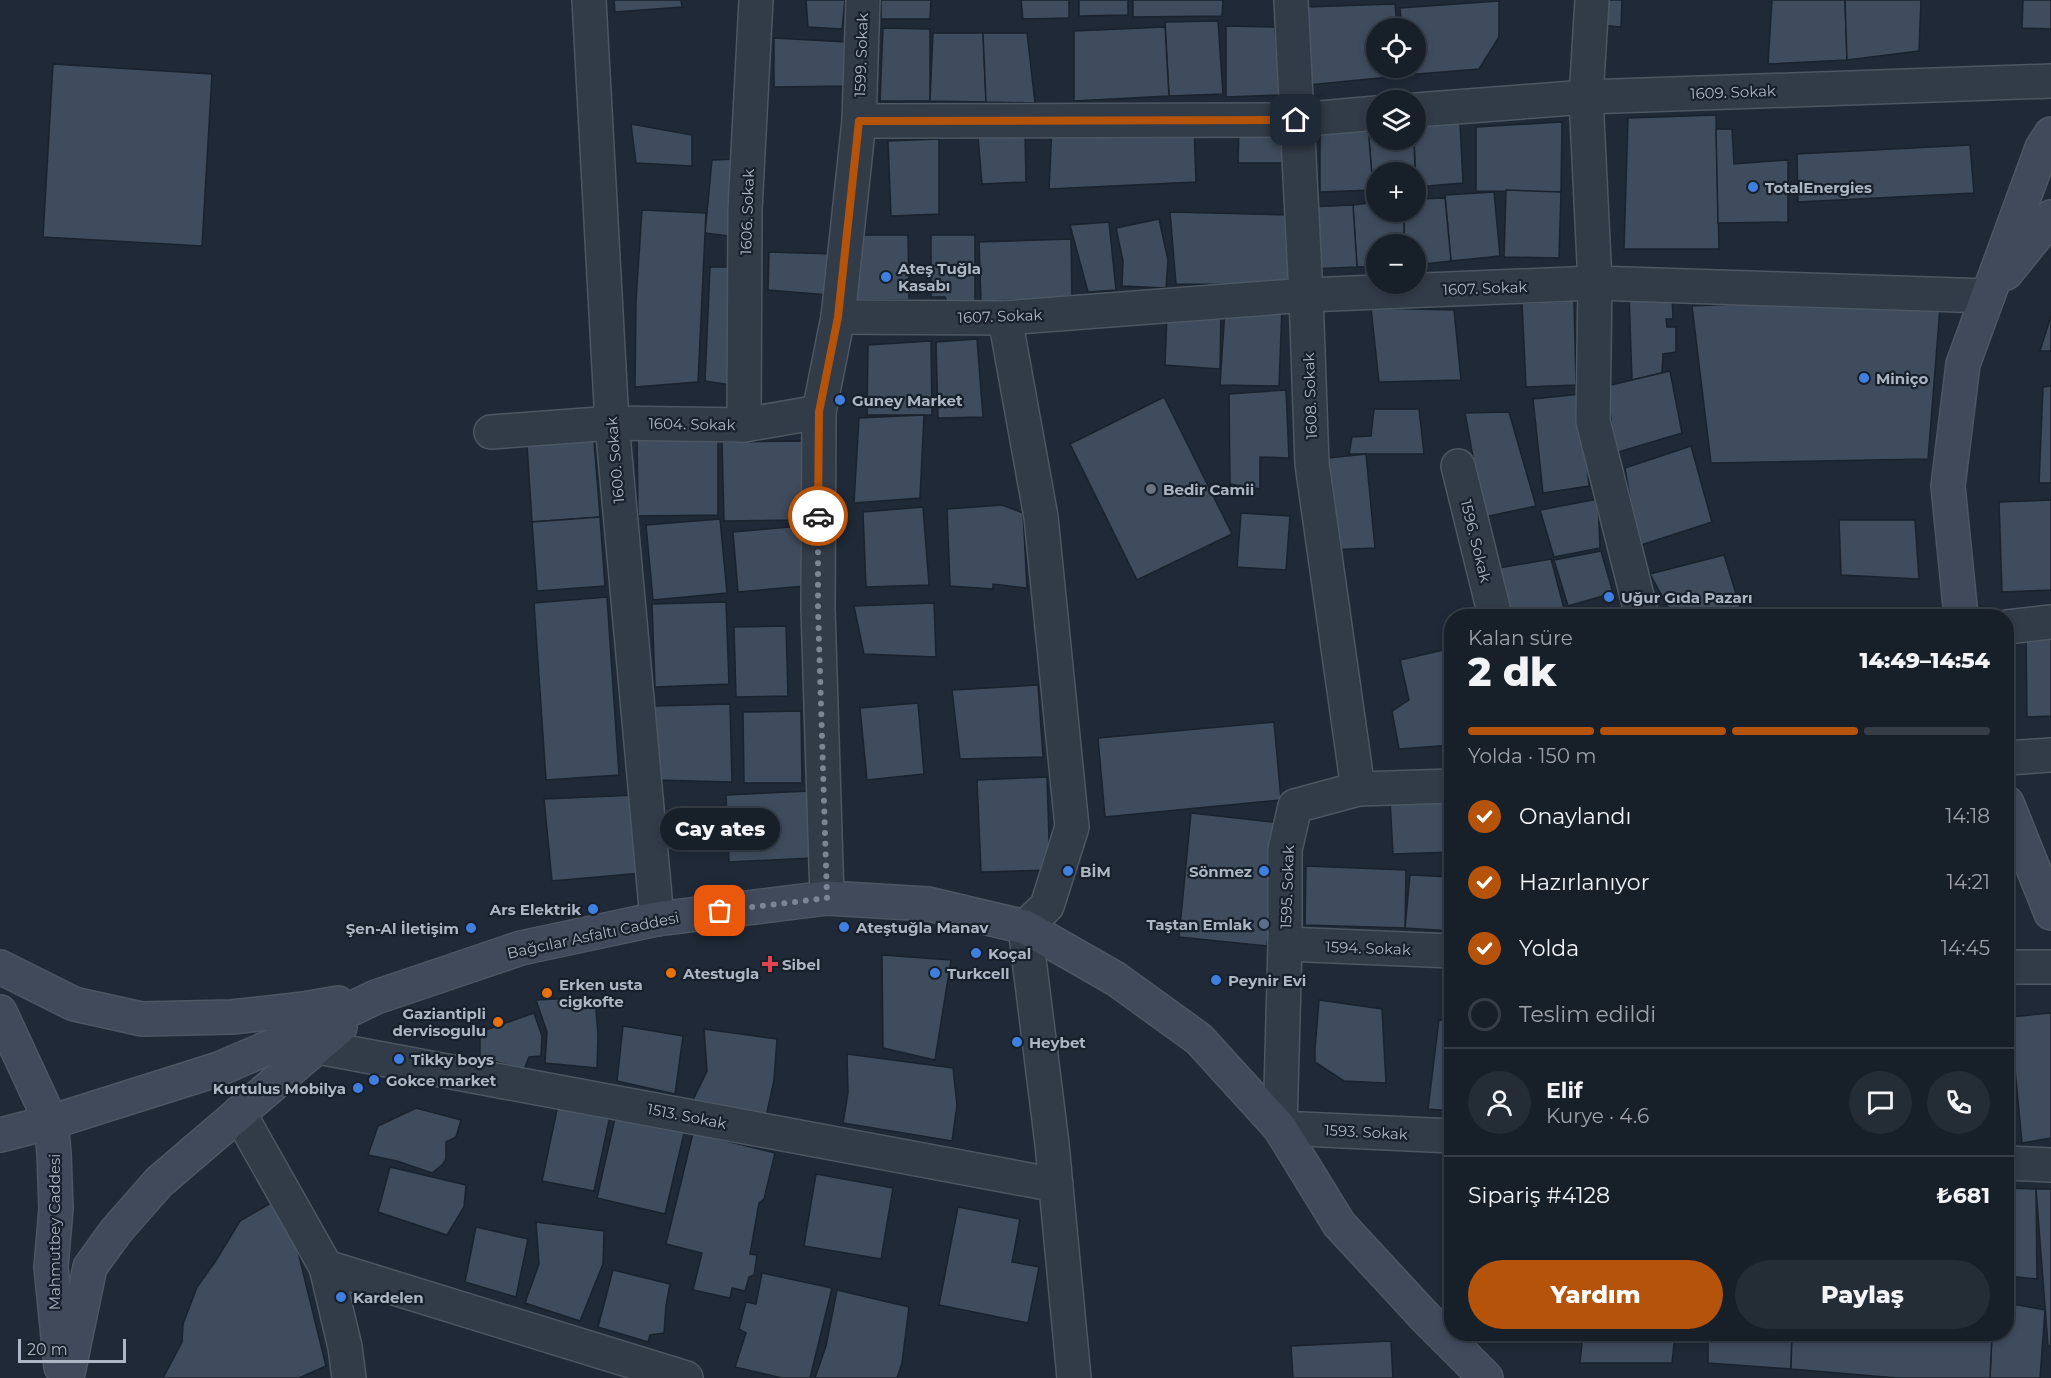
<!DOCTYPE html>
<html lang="tr">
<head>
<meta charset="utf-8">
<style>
	:root { --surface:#171f29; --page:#242c35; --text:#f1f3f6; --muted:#9ea2a8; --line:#363d46; --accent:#b45309 }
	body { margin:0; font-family:Montserrat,sans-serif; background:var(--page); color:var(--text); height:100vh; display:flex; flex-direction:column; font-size:22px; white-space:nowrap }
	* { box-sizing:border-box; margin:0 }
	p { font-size:20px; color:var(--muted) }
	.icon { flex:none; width:33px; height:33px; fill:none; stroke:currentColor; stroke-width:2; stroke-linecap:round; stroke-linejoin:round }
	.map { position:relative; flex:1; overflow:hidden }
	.side { position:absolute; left:1444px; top:609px; width:570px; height:732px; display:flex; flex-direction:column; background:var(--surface); border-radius:24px; box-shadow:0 3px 9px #0003,0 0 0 2px var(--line) }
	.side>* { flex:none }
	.controls { position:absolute; left:1366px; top:18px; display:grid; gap:12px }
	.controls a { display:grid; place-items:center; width:60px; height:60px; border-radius:50%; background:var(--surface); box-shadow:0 3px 9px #0003,0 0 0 2px var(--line); font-size:30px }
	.scale { position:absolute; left:18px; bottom:15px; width:108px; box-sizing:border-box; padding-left:6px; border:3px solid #acb6c5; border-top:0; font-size:16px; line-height:21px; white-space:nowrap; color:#acb6c5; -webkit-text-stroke:4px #18202c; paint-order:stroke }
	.pin { position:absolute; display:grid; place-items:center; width:51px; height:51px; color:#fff; margin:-26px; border-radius:12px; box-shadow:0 3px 9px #0006 }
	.courier { position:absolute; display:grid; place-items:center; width:60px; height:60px; margin:-30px; border:4px solid #b45309; border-radius:50%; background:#fff; color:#222; box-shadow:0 2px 8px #0007 }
	.bubble { position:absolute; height:42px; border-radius:21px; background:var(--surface); box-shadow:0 3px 9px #0003,0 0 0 2px var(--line); font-size:20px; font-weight:800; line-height:42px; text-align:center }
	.summary em { font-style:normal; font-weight:800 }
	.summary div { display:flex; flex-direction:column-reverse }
	.summary { display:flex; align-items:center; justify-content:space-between; height:102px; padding:0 24px }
	h1 { font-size:39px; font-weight:800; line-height:45px }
	.bar { display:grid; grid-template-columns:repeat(4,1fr); gap:9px 6px; align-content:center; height:72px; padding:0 24px }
	.bar i { height:8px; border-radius:4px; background:var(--line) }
	.bar .active { background:var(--accent) }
	.bar p { grid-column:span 4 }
	.line { display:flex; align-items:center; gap:15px; padding:0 24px; border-top:2px solid var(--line) }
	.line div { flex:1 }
	.round { display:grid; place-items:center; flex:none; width:63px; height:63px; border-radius:32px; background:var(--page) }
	ol { padding:0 24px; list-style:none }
	li { display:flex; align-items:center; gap:18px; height:66px }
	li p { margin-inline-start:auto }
	li .icon { padding:6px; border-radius:50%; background:var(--accent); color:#fff; stroke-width:4 }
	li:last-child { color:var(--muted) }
	li i { width:33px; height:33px; border:3px solid var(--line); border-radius:50% }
	.action { display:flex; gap:12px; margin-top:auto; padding:12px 24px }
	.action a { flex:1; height:69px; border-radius:36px; background:var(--accent); color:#fff; font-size:24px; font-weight:800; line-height:69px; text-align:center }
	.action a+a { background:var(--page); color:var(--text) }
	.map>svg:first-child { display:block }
</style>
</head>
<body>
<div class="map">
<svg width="2051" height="1378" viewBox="0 0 2051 1378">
	<rect width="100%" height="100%" fill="#1f2937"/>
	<g fill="#3f4c5d" stroke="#1a222e" stroke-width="1.5">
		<polygon points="614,0 681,0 682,7 615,12"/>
		<polygon points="806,0 845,0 842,29 808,27"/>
		<polygon points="881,0 931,0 930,19 881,19"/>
		<polygon points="1021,0 1069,0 1069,18 1023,19"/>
		<polygon points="1079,0 1128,0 1128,15 1079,16"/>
		<polygon points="1133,0 1223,0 1222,16 1133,17"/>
		<polygon points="1601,0 1622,0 1621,27 1599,25"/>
		<polygon points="1772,0 1845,0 1847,60 1768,64"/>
		<polygon points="1845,0 1921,0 1919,51 1847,60"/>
		<polygon points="2023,0 2051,0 2051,29 2022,28"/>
		<polygon points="1499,1 1499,37 1479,69 1405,75 1405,68 1416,68 1416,28 1402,28 1400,8"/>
		<polygon points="1395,4 1397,28 1377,28 1377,68 1399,68 1400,76 1308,85 1306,7"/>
		<polygon points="1218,21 1223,94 1169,96 1165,22"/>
		<polygon points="1226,26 1275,27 1280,95 1226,97"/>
		<polygon points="1165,27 1169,96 1074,101 1074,31"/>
		<polygon points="883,28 930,29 930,101 880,101"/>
		<polygon points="933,33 983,33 986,102 930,101"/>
		<polygon points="983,33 1027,33 1035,103 986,102"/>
		<polygon points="774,38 847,42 845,86 774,87"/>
		<polygon points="53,64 212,74 202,246 43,237"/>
		<polygon points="1716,115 1719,249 1624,249 1628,118"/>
		<polygon points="1416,122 1460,123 1463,183 1416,187 1414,140 1416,140"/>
		<polygon points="1562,122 1561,192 1476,191 1476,127"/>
		<polygon points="631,124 692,135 692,166 636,163"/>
		<polygon points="1289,124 1286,163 1238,163 1239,126"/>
		<polygon points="1377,124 1377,140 1414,140 1415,172 1377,172 1377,189 1373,190 1368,125"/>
		<polygon points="1368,125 1373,190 1320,192 1320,126"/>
		<polygon points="1052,126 1194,126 1196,182 1049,189"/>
		<polygon points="1716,129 1732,129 1734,164 1788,160 1788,222 1718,223"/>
		<polygon points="1025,133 1026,182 982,184 978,136"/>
		<polygon points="939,139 939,214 891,216 888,141"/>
		<polygon points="1970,145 1974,193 1798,202 1797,154"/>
		<polygon points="741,159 738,237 705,233 712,160"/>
		<polygon points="1506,190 1561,192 1559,258 1504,257"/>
		<polygon points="1494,192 1500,256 1451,261 1445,195"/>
		<polygon points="1445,198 1451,261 1416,265 1416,244 1404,244 1404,212 1416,212 1416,199"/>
		<polygon points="1377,202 1377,212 1404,212 1404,244 1377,244 1377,266 1357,267 1353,205"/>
		<polygon points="1353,205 1357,267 1310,269 1306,207"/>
		<polygon points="642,210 706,213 698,382 635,387 636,300"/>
		<polygon points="1170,212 1291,215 1288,285 1176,284"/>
		<polygon points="1159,219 1168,260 1166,288 1122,286 1123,261 1116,228"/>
		<polygon points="1109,222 1116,290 1088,292 1070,225"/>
		<polygon points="855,235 908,235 909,300 856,300"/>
		<polygon points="931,235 975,235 975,306 949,306 945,297 931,297"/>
		<polygon points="1071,239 1072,299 981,301 979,242"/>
		<polygon points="769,252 833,254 829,295 768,290"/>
		<polygon points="710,267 739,267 737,386 705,381"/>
		<polygon points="1629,295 1672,296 1673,319 1666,319 1667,327 1676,327 1676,352 1663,354 1662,373 1632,380"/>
		<polygon points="1941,295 1928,459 1711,463 1692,306"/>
		<polygon points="1574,301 1576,385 1526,387 1522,303"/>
		<polygon points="1282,307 1279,386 1220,385 1225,309"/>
		<polygon points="1371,308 1454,310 1461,380 1379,382"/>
		<polygon points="1221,312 1220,369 1165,365 1167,315"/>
		<polygon points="2051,316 2051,351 2040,351"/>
		<polygon points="977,339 983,417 938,418 936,342"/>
		<polygon points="931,341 932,415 867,415 868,345"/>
		<polygon points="1670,371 1682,433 1615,453 1607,386"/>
		<polygon points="2051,386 2051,483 2039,483 2043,387"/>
		<polygon points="1286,390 1289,458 1260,457 1260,489 1230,484 1229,394"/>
		<polygon points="1581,394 1589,486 1543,493 1533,399"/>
		<polygon points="1164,397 1232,534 1137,580 1070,444"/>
		<polygon points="1374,409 1419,409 1424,454 1349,454 1352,437 1371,436"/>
		<polygon points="1509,412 1536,506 1484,517 1465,413"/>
		<polygon points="924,415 920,498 854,503 859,418"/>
		<polygon points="718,434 718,515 638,516 637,435"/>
		<polygon points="594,441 600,517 532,522 527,445"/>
		<polygon points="804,441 805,520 724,521 722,442"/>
		<polygon points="1691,446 1712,522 1638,546 1625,468"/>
		<polygon points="1366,454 1375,548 1325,550 1319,459"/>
		<polygon points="1598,499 1600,548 1554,557 1540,510"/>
		<polygon points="2051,500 2051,590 2002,592 1999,502"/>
		<polygon points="1002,505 1023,513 1027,588 993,584 993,589 950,586 947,509"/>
		<polygon points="923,507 929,585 866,587 863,512"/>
		<polygon points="1241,513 1290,516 1286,570 1237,567"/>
		<polygon points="600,517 605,586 537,591 532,522"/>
		<polygon points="720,519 727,593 653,600 646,525"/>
		<polygon points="1839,520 1915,520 1919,579 1841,575"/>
		<polygon points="800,526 805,586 738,592 733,532"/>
		<polygon points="1601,551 1613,593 1568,606 1554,560"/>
		<polygon points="1724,555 1743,616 1673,616 1650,574"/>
		<polygon points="1551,559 1566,616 1512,616 1499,568"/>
		<polygon points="607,597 619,775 546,780 534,603"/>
		<polygon points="726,602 729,684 655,687 652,604"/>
		<polygon points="934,603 936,657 864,654 854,606"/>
		<polygon points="786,626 788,696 736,697 734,627"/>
		<polygon points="2051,634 2051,716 2027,717 2026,635"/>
		<polygon points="1452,648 1452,745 1399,749 1392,711 1409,700 1400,660"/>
		<polygon points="1038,685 1043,757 960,759 952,690"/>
		<polygon points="918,703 924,774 867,780 860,708"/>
		<polygon points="730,704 732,782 656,780 655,706"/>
		<polygon points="801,711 802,783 744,783 743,712"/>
		<polygon points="1274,722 1281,800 1105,817 1098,738"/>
		<polygon points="1047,777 1050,870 981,872 977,780"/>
		<polygon points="809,791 812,858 729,862 726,795"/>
		<polygon points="637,795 642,873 552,881 544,799"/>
		<polygon points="1451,797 1452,852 1393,854 1390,799"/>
		<polygon points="1191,813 1280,823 1267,946 1179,937"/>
		<polygon points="1306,866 1406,870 1405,928 1305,925"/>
		<polygon points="1410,875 1452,877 1452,931 1405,928"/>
		<polygon points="882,955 951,960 935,1060 883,1048"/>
		<polygon points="595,997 598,1035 597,1068 545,1063 547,1032 536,1000"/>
		<polygon points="1319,1000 1382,1009 1386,1083 1344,1081 1315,1062 1315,1049"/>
		<polygon points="534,1013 542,1036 541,1056 529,1057 524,1070 480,1057 480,1032"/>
		<polygon points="2051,1013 2051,1138 2022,1143 2010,1017"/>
		<polygon points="2007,1017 2010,1017 2007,1055"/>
		<polygon points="1439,1020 1452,1021 1452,1111 1428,1109"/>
		<polygon points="623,1026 683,1036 675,1094 617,1081"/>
		<polygon points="704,1029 777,1039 774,1080 766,1117 691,1104 707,1071"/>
		<polygon points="847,1054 953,1068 957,1105 952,1141 843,1123 848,1093"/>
		<polygon points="558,1105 610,1116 594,1191 542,1181"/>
		<polygon points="416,1108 461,1120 456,1137 446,1142 446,1159 442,1165 432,1173 397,1161 368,1155 378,1126"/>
		<polygon points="616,1114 685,1129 665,1214 597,1198"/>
		<polygon points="693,1133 775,1153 764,1199 759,1203 750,1254 757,1255 754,1275 749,1277 745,1291 732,1288 730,1298 693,1290 702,1253 666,1244"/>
		<polygon points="390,1167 466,1185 464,1207 447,1235 378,1212"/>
		<polygon points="816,1174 893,1188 881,1259 804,1246"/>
		<polygon points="2007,1188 2036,1189 2037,1279 2007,1276"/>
		<polygon points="2036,1189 2051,1189 2051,1346 2048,1346"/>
		<polygon points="281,1197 285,1199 326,1366 299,1378 163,1378 182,1342 183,1324 197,1287 215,1262 240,1221"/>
		<polygon points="958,1207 1020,1219 1012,1262 1039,1267 1028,1323 939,1305"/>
		<polygon points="536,1222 604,1231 603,1264 580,1321 525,1303 539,1264"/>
		<polygon points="476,1227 528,1239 516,1297 465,1282"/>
		<polygon points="613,1270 670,1284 666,1305 664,1333 650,1335 648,1342 598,1327"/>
		<polygon points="762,1273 832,1288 810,1378 782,1378 735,1367 746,1333 739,1329 746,1302 756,1304"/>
		<polygon points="837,1290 909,1307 902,1363 897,1378 815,1378 826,1346"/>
		<polygon points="2007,1303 2045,1310 2040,1378 1990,1378 1992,1334 2007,1334"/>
		<polygon points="1583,1334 1675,1334 1672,1363 1580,1363"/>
		<polygon points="1708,1334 1792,1334 1791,1369 1708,1363"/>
		<polygon points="1792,1334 1992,1334 1990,1378 1897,1378 1791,1369"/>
		<polygon points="1391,1341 1393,1378 1293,1378 1291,1346"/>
	</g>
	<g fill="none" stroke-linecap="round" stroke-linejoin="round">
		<g stroke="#4d5663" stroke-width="36">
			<g id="minor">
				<polyline points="589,0 612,423 657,919"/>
				<polyline points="1291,0 1306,295 1312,464 1358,789"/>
				<polyline points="1592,0 1586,97 1595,283 1593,421 1642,616"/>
				<polyline points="1416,110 1586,97 2051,81"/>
				<polyline points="859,121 1296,120 1377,113"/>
				<polyline points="838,317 1005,318 1306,295 1595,283 1988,296"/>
				<polyline points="1005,318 1041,517 1072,827 1047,906 1025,927 1052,1144 1074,1378"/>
				<polyline points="744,425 745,210 756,0"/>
				<polyline points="491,432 612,423 744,425 819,412"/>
				<polyline points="1458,466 1495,616"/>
				<polyline points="2007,627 2051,622"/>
				<polyline points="2007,758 2051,755"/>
				<polyline points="1452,786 1358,789 1295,806 1285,850 1285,944 1280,1128 1452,1136"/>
				<polyline points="827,898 818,609 819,412 838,317 859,121 863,0"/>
				<polyline points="1285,944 1452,951"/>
				<polyline points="2007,967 2051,967"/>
				<polyline points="318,1047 1056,1185"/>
				<polyline points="239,1113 326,1267 686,1378"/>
				<polyline points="2007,1163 2051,1165"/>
				<polyline points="326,1267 345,1347 349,1378"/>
			</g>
		</g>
		<g stroke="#4d5663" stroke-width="36">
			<g id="secondary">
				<polyline points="2006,273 2051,217"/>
				<polyline points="1961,616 1948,486 1963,364 2042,148 2051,134"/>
				<polyline points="2007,803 2051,913"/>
				<polyline points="0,967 74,1004 142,1019 232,1017 304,1009 338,1003"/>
				<polyline points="0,1012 51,1122 54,1153 56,1209 51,1267 61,1367"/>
				<polyline points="0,1135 51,1122 219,1069 293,1037 376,997 521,948 657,919 827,898 928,904 1025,927 1116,979 1199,1039 1280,1128 1339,1224 1425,1317 1486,1378"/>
				<polyline points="67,1378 90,1267 116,1231 159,1182 340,1027"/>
			</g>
		</g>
		<use href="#minor" stroke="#323b48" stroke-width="33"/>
		<use href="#secondary" stroke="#404a5b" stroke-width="33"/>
	</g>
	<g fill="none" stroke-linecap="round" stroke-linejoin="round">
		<polyline stroke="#7b8593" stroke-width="6" stroke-dasharray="0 10.8" points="720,911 827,898 818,609 818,516"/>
		<polyline stroke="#b45309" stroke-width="8" points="818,516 819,412 838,317 859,121 1296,120"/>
	</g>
	<g fill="#3f7fe0" stroke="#18202c" stroke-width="2">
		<circle cx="1753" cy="187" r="6"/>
		<circle cx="886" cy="277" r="6"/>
		<circle cx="1864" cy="378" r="6"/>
		<circle cx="840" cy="400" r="6"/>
		<circle cx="1609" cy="597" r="6"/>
		<circle cx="1068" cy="871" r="6"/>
		<circle cx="1264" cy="871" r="6"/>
		<circle cx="593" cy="909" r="6"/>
		<circle cx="844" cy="927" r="6"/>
		<circle cx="471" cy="928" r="6"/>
		<circle cx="976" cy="953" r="6"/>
		<circle cx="935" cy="973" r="6"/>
		<circle cx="1216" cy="980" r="6"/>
		<circle cx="1017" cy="1042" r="6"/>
		<circle cx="399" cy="1059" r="6"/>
		<circle cx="374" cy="1080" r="6"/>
		<circle cx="358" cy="1088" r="6"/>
		<circle cx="341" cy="1297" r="6"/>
	</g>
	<circle fill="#6b7280" stroke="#18202c" stroke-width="2" cx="1151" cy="489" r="6"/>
	<circle fill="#5c6f8a" stroke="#18202c" stroke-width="2" cx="1264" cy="924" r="6"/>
	<path fill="#e0444e" stroke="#18202c" stroke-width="2" d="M767 955h6v6h6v6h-6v6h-6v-6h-6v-6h6z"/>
	<g fill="#e8710a" stroke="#18202c" stroke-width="2">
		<circle cx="671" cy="973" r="6"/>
		<circle cx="547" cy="993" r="6"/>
		<circle cx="498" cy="1022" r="6"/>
	</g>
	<g text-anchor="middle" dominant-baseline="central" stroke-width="4.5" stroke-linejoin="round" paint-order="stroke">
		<g font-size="15" fill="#acb6c5" stroke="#18202c">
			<text transform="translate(861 55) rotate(-88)">1599. Sokak</text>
			<text transform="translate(1733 92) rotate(-2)">1609. Sokak</text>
			<text transform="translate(747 212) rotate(-88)">1606. Sokak</text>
			<text transform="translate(1485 288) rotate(-2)">1607. Sokak</text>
			<text transform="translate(1000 316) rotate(-2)">1607. Sokak</text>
			<text transform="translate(1310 396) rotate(-92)">1608. Sokak</text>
			<text transform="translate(692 424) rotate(1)">1604. Sokak</text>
			<text transform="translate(615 460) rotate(-95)">1600. Sokak</text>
			<text transform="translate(1476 541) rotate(76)">1596. Sokak</text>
			<text transform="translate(1287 887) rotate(-88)">1595. Sokak</text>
			<text transform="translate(593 935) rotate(-12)">Bağcılar Asfaltı Caddesi</text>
			<text transform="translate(1368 948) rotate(2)">1594. Sokak</text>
			<text transform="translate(687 1116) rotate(11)">1513. Sokak</text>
			<text transform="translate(1366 1132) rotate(3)">1593. Sokak</text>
			<text transform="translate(54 1232) rotate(-90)">Mahmutbey Caddesi</text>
		</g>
		<g font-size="15" font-weight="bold" fill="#acb6c5" stroke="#18202c" text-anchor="start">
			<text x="1765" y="187">TotalEnergies</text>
			<text x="898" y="268">Ateş Tuğla<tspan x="898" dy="17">Kasabı</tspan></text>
			<text x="1876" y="378">Miniço</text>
			<text x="852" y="400">Guney Market</text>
			<text x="1163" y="489">Bedir Camii</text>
			<text x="1621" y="597">Uğur Gıda Pazarı</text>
			<text x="1080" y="871">BİM</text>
			<text x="1252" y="871" text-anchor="end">Sönmez</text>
			<text x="581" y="909" text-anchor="end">Ars Elektrik</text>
			<text x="1252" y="924" text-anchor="end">Taştan Emlak</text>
			<text x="856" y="927">Ateştuğla Manav</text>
			<text x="459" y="928" text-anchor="end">Şen-Al İletişim</text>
			<text x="988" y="953">Koçal</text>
			<text x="782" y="964">Sibel</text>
			<text x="683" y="973">Atestugla</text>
			<text x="947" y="973">Turkcell</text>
			<text x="1228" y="980">Peynir Evi</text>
			<text x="559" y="984">Erken usta<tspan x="559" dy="17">cigkofte</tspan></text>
			<text x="486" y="1013" text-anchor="end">Gaziantipli<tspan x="486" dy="17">dervisogulu</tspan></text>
			<text x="1029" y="1042">Heybet</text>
			<text x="411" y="1059">Tikky boys</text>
			<text x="386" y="1080">Gokce market</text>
			<text x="346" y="1088" text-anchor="end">Kurtulus Mobilya</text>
			<text x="353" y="1297">Kardelen</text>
		</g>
	</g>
</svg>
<div class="controls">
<a><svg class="icon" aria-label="locate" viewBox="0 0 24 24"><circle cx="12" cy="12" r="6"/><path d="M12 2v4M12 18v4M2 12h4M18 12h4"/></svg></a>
<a><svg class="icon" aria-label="layers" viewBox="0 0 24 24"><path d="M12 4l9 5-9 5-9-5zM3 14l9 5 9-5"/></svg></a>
<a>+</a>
<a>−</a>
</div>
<div class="scale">20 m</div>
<div class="pin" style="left:720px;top:911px;background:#ea580c"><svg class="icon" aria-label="bag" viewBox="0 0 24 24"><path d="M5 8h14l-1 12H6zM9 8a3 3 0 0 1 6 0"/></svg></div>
<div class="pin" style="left:1296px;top:120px;background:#1f2937"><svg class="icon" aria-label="home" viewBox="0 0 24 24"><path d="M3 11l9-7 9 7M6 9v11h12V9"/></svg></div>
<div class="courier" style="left:818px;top:516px"><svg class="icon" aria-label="car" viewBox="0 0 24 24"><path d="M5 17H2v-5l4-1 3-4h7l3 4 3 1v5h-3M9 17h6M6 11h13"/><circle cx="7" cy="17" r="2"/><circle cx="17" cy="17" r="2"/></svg></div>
<div class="bubble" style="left:660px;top:808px;width:120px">Cay ates</div>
<section class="side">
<div class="summary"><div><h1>2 dk</h1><p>Kalan süre</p></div><em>14:49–14:54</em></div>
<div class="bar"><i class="active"></i><i class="active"></i><i class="active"></i><i></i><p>Yolda · 150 m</p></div>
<ol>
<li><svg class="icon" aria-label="check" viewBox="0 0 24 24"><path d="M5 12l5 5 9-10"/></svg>Onaylandı<p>14:18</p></li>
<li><svg class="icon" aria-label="check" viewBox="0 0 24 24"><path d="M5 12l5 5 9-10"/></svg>Hazırlanıyor<p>14:21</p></li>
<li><svg class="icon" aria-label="check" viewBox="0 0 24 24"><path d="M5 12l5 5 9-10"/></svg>Yolda<p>14:45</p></li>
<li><i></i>Teslim edildi</li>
</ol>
<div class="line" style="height:108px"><a class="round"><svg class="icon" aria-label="person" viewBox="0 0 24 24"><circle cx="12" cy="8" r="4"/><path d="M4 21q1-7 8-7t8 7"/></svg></a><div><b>Elif</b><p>Kurye · 4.6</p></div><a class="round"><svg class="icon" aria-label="chat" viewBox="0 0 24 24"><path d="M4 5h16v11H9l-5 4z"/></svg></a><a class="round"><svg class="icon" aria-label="phone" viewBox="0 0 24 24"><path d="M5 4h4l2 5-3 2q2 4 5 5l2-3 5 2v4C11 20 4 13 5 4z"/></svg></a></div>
<div class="line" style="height:78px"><div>Sipariş #4128</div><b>₺681</b></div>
<div class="action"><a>Yardım</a><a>Paylaş</a></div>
</section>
</div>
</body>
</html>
